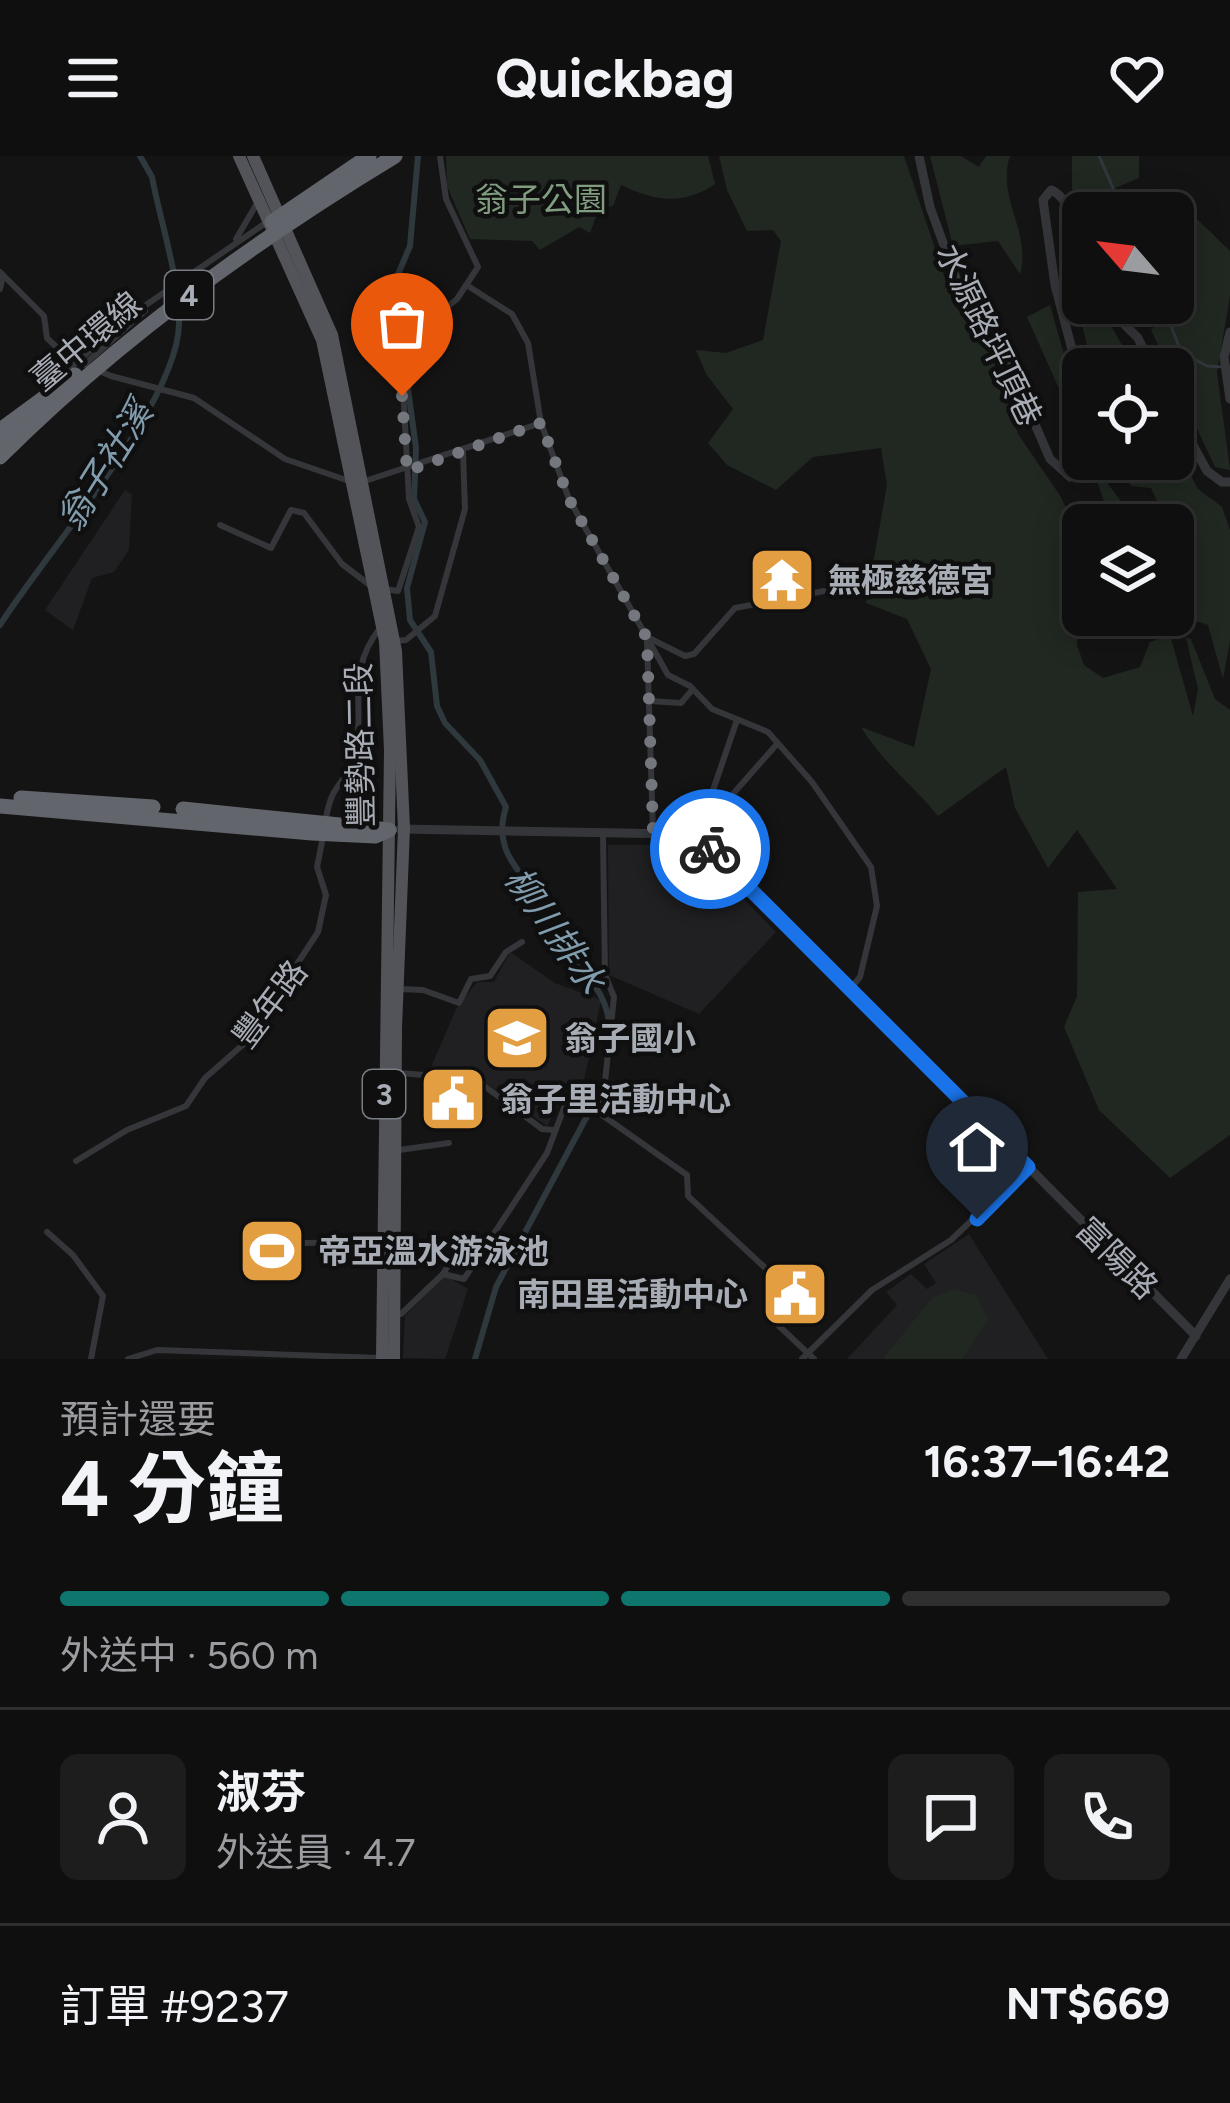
<!DOCTYPE html>
<html lang="zh-TW">
<head>
<meta charset="utf-8">
<style>
	:root { --surface:#0f0f10; --page:#1d1d1e; --text:#f1f3f6; --muted:#9b9c9f; --line:#2f2f30; --accent:#0f766e }
	body { margin:0; font-family:Figtree,"Noto Sans TC",sans-serif; background:var(--page); color:var(--text); height:100vh; display:flex; flex-direction:column; font-size:45px; white-space:nowrap }
	* { box-sizing:border-box; margin:0 }
	p { font-size:39px; color:var(--muted) }
	.icon { flex:none; width:66px; height:66px; fill:none; stroke:currentColor; stroke-width:2; stroke-linecap:round; stroke-linejoin:round }
	.map { position:relative; height:1203px; overflow:hidden }
	.side { display:flex; flex-direction:column; background:var(--surface); flex:1 }
	.side>* { flex:none }
	.needle { width:78px; rotate:298deg }
	.buttons { position:absolute; left:1062px; top:36px; display:grid; gap:24px }
	.buttons a { display:grid; place-items:center; width:132px; height:132px; border-radius:18px; background:var(--surface); box-shadow:0 6px 30px #0003,0 0 0 3px var(--line); font-size:60px }
	.pin { position:absolute; display:grid; place-items:center; width:102px; height:102px; color:#fff; margin:-123px -51px; border-radius:50% 50% 50% 0; rotate:-45deg; box-shadow:0 0 12px #0007 }
	.pin .icon { rotate:45deg }
	.courier { position:absolute; display:grid; place-items:center; width:120px; height:120px; margin:-60px; border:9px solid #1a73e8; border-radius:50%; background:#fff; color:#222; box-shadow:0 3px 15px #0007 }
	.overview em { font-style:normal; font-weight:700 }
	.overview div { display:flex; flex-direction:column-reverse }
	.overview { display:flex; align-items:center; justify-content:space-between; height:204px; padding:0 60px }
	h1 { font-size:78px; font-weight:700; line-height:90px }
	.bar { display:grid; grid-template-columns:repeat(4,1fr); gap:18px 12px; align-content:center; height:144px; padding:0 60px }
	.bar i { height:15px; border-radius:9px; background:var(--line) }
	.bar .selected { background:var(--accent) }
	.bar p { grid-column:span 4 }
	.line { display:flex; align-items:center; gap:30px; padding:0 60px; border-top:3px solid var(--line) }
	.line div { flex:1 }
	.round { display:grid; place-items:center; flex:none; width:126px; height:126px; border-radius:18px; background:var(--page) }
	header { display:flex; justify-content:space-between; align-items:center; height:156px; padding:0 60px; background:var(--surface); font-size:54px; font-weight:700 }
	.map>svg:first-child { display:block }
</style>
</head>
<body>
<header><svg class="icon" aria-label="menu" viewBox="0 0 24 24"><path d="M4 6h16M4 12h16M4 18h16"/></svg>Quickbag<svg class="icon" aria-label="heart" viewBox="0 0 24 24"><path d="M12 20l-8-8c-3-5 5-10 8-4 3-6 11-1 8 4z"/></svg></header>
<div class="map">
<svg width="1230" height="1203" viewBox="0 0 1230 1203">
	<rect width="100%" height="100%" fill="#141415"/>
	<g fill="#202022">
		<polygon points="125,334 132,338 129,394 114,416 92,422 73,474 45,454"/>
		<polygon points="608,689 662,689 689,696 711,710 776,776 699,858 609,819"/>
		<polygon points="510,796 555,827 601,844 582,934 568,931 547,970 478,921 428,918 456,853 477,826 494,826"/>
		<polygon points="969,1078 1048,1203 847,1203 897,1149 886,1136 911,1118 927,1133 936,1127 924,1108"/>
		<polygon points="445,1119 468,1133 445,1203 403,1202 405,1160"/>
	</g>
	<g fill="#202821">
		<path d="M446 0H708L715 28C683 50 654 45 621 29L613 50 599 53 590 77 579 71 540 94 532 85 470 83 447 30Z"/>
		<path d="M719 0H904L954 149 988 189 1018 278 1061 341 1083 388 1077 489 1084 509 1103 522 1140 511 1150 486 1170 479 1193 560 1198 533 1186 482 1191 483 1215 543 1230 554V979L1170 1022 1099 954 1064 871 1077 840 1078 736 1117 733 1077 674 1048 712 1015 652 1006 611 938 660C912 628 882 606 861 571L914 591 931 513 907 463 866 447 887 329 881 292 813 301 776 334 727 309 708 287 733 253 706 218 696 194 726 197 763 184 781 85 773 74 747 75 727 34Z"/>
		<path d="M930 0H961L979 11 986 0H1010C996 40 1032 78 1020 118L998 85 953 90Z"/>
		<polygon points="1072,0 1139,0 1139,22 1087,44 1072,33"/>
		<polygon points="1166,49 1198,64 1230,95 1230,140 1217,216 1230,314 1215,311 1151,174 1193,130 1173,88 1173,57 1164,57"/>
		<polygon points="1050,149 1080,254 1065,246 1027,161"/>
		<polygon points="1077,149 1103,156 1136,213 1093,213"/>
		<polygon points="1173,285 1198,333 1222,351 1230,374 1230,485 1223,523 1208,469 1187,462 1176,472 1160,459 1173,459 1173,369 1112,369 1096,322 1100,317 1137,367 1161,354 1151,332 1131,330 1116,303 1173,303"/>
		<polygon points="953,1133 976,1139 988,1163 962,1203 883,1203 932,1142"/>
	</g>
	<g fill="none" stroke-linecap="round" stroke-linejoin="round">
		<g stroke="#2e383d" stroke-width="3">
			<polyline points="1099,0 1124,57"/>
			<polyline points="1162,147 1181,196 1207,210 1225,211"/>
		</g>
		<g stroke="#2e383d" stroke-width="6">
			<path d="M418 0 410 90 396 123 414 143 421 200 408 233 416 292 414 343 425 366 407 432 410 464 431 496 437 550 445 567 480 604 506 651C491 699 524 714 543 752 550 766 554 784 564 796 586 822 603 830 609 865"/>
			<path d="M0 469C44 399 179 246 179 167 180 124 160 64 152 21L140 0"/>
			<polyline points="475,1203 496,1131 602,932"/>
		</g>
		<g stroke="#35363a" stroke-width="6">
			<polyline points="236,83 256,49"/>
			<polyline points="0,116 44,160 47,182 67,201 111,220 194,242 285,303 349,325"/>
			<polyline points="468,130 512,158 528,187 541,267 569,343 668,519 690,530 712,553 768,576 812,626 871,711 877,750 860,821 851,832"/>
			<polyline points="0,133 3,119"/>
			<polyline points="86,207 145,155"/>
			<polyline points="60,221 127,162 270,64"/>
			<polyline points="362,326 541,267"/>
			<polyline points="220,369 271,392 291,354 304,357 342,408 371,430"/>
			<polyline points="384,433 398,435 419,371 409,343 403,231 435,161 457,143 478,111 446,43 440,0"/>
			<polyline points="651,483 685,500 694,498 735,452 824,435"/>
			<polyline points="394,485 406,484 435,460 465,353 463,296"/>
			<polyline points="647,486 653,675"/>
			<polyline points="649,545 681,547 693,533"/>
			<polyline points="706,660 717,656 777,588"/>
			<path d="M326 662C332 629 339 634 350 611 371 562 341 521 380 472"/>
			<polyline points="696,684 737,564"/>
			<polyline points="399,833 423,834 459,847 471,823 490,820 506,796 522,786"/>
			<polyline points="399,917 475,923 542,973 553,974"/>
			<polyline points="602,954 614,841 605,819 603,678"/>
			<polyline points="399,994 449,987"/>
			<polyline points="76,1005 127,974 186,950 205,922 246,886 318,776 326,739 317,711 323,681"/>
			<polyline points="47,1076 73,1099 103,1140 91,1203"/>
			<polyline points="302,1087 383,1086"/>
			<polyline points="443,1118 464,1123 547,997 567,944 575,940 687,1019 688,1040 776,1122 779,1170 814,1203"/>
			<polyline points="395,1157 401,1158 443,1118 462,1087"/>
			<polyline points="128,1203 157,1194 379,1202"/>
			<polyline points="802,1203 872,1134 951,1084 1028,1011"/>
		</g>
		<g stroke="#35363a" stroke-width="9">
			<polyline points="919,0 930,51 960,133 1003,194 1050,303 1070,321 1082,317 1087,303"/>
			<path d="M1083 120C1073 94 1078 45 1051 34L1043 44 1055 129 1083 235"/>
			<polyline points="1103,147 1138,182 1153,213"/>
			<polyline points="1230,176 1224,201 1230,243"/>
			<polyline points="1173,252 1207,315 1222,326 1230,326"/>
			<polyline points="400,673 676,678 706,690 764,744 1196,1180"/>
			<polyline points="1181,1203 1230,1123"/>
		</g>
		<g stroke="#525459" stroke-width="12">
			<polyline points="239,0 322,184 385,485 390,594 382,1203"/>
			<polyline points="253,0 332,179 396,495 404,672 396,872 394,1203"/>
		</g>
		<g stroke="#62656b" stroke-width="15">
			<polyline points="0,287 36,254"/>
			<polyline points="21,642 153,651"/>
			<polyline points="0,650 312,677 375,680 389,674"/>
			<polyline points="183,653 389,674"/>
		</g>
		<g stroke="#62656b" stroke-width="15">
			<polyline points="272,66 369,0"/>
			<polyline points="0,274 75,219"/>
			<path d="M0 301C118 183 253 86 395 0"/>
		</g>
	</g>
	<g fill="none" stroke-linecap="round" stroke-linejoin="round">
		<polyline stroke="#74777d" stroke-width="12" stroke-dasharray="0 21.6" points="402,240 407,315 541,267 569,343 647,482 653,675 690,681 710,693"/>
		<polyline stroke="#1a73e8" stroke-width="15" points="710,693 1028,1011 977,1063"/>
	</g>
	<defs>
		<g id="temple-square" transform="scale(3.45)"><rect x="-9" y="-9" width="18" height="18" rx="4" fill="#e29e40" stroke="#0f0f10"/><path d="M0-6L5-2H3V0L6.5 2.5H4V6H1.5V3h-3V6H-4V2.5H-6.5L-3 0V-2H-5Z" fill="#fff"/></g>
		<g id="school-square" transform="scale(3.45)"><rect x="-9" y="-9" width="18" height="18" rx="4" fill="#e29e40" stroke="#0f0f10"/><path d="M0-5L7-2L0 1L-7-2ZM-4 1L0 2.5L4 1V4Q0 6-4 4Z" fill="#fff"/></g>
		<g id="civic-square" transform="scale(3.45)"><rect x="-9" y="-9" width="18" height="18" rx="4" fill="#e29e40" stroke="#0f0f10"/><path d="M-.6-6.5H3V-4.5H.6V-3L4-1V1h2V6H-6V1h2V-1L-.6-3ZM-1.2 2.5V6h2.4V2.5Z" fill="#fff"/></g>
		<g id="stadium-square" transform="scale(3.45)"><rect x="-9" y="-9" width="18" height="18" rx="4" fill="#e29e40" stroke="#0f0f10"/><path d="M0-5a6.5 5 0 1 0 0 10a6.5 5 0 1 0 0-10ZM-3.5-1.8h7v3.6h-7Z" fill="#fff"/></g>
	</defs>
	<g fill-rule="evenodd">
		<use href="#temple-square" x="782" y="424"/>
		<use href="#school-square" x="517" y="882"/>
		<use href="#civic-square" x="453" y="943"/>
		<use href="#stadium-square" x="272" y="1095"/>
		<use href="#civic-square" x="795" y="1138"/>
	</g>
	<g text-anchor="middle" dominant-baseline="central" stroke-width="9" stroke-linejoin="round" paint-order="stroke">
		<g fill="#0f0f10" stroke="#797d84" stroke-width="3">
			<rect x="165" y="115" width="48" height="48" rx="9"/>
			<rect x="363" y="914" width="42" height="48" rx="9"/>
		</g>
		<g font-size="30" font-weight="bold" fill="#a7acb5">
			<text x="189" y="139">4</text>
			<text x="384" y="938">3</text>
		</g>
		<g font-size="33" fill="#809e7f" stroke="#0f0f10">
			<text x="541" y="43">翁子公園</text>
		</g>
		<g font-size="33" fill="#a7acb5" stroke="#0f0f10">
			<text transform="translate(989 179) rotate(64)">水源路坪頂巷</text>
			<text transform="translate(86 185) rotate(-40)">臺中環線</text>
			<text transform="translate(360 589) rotate(-91)">豐勢路二段</text>
			<text transform="translate(270 848) rotate(-53)">豐年路</text>
			<text transform="translate(1117 1102) rotate(45)">富陽路</text>
		</g>
		<g font-size="33" font-weight="bold" fill="#a7acb5" stroke="#0f0f10" text-anchor="start">
			<text x="828" y="424">無極慈德宮</text>
			<text x="564" y="882">翁子國小</text>
			<text x="500" y="943">翁子里活動中心</text>
			<text x="318" y="1095">帝亞溫水游泳池</text>
			<text x="748" y="1138" text-anchor="end">南田里活動中心</text>
		</g>
		<g font-size="36" font-style="italic" fill="#809cad" stroke="#0f0f10">
			<text transform="translate(105 310) rotate(-58)">翁子社溪</text>
			<text transform="translate(555 774) rotate(55)">柳川排水</text>
		</g>
	</g>
</svg>
<div class="buttons">
<a><svg class="needle" viewBox="-14 -14 28 28"><path d="M0-13l5 13h-10z" fill="#e53935"/><path d="M0 13l5-13h-10z" fill="#9b9c9f"/></svg></a>
<a><svg class="icon" aria-label="locate" viewBox="0 0 24 24"><circle cx="12" cy="12" r="6"/><path d="M12 2v4M12 18v4M2 12h4M18 12h4"/></svg></a>
<a><svg class="icon" aria-label="layers" viewBox="0 0 24 24"><path d="M12 4l9 5-9 5-9-5zM3 14l9 5 9-5"/></svg></a>
</div>
<div class="pin" style="left:402px;top:240px;background:#ea580c"><svg class="icon" aria-label="bag" viewBox="0 0 24 24"><path d="M5 8h14l-1 12H6zM9 8a3 3 0 0 1 6 0"/></svg></div>
<div class="pin" style="left:977px;top:1063px;background:#1f2937"><svg class="icon" aria-label="home" viewBox="0 0 24 24"><path d="M3 11l9-7 9 7M6 9v11h12V9"/></svg></div>
<div class="courier" style="left:710px;top:693px"><svg class="icon" aria-label="bike" viewBox="0 0 24 24"><circle cx="6" cy="16" r="4"/><circle cx="18" cy="16" r="4"/><path d="M6 16l4-8h5l3 8M10 8l3 8H6M13 5h3"/></svg></div>
</div>
<section class="side">
<div class="overview"><div><h1>4 分鐘</h1><p>預計還要</p></div><em>16:37–16:42</em></div>
<div class="bar"><i class="selected"></i><i class="selected"></i><i class="selected"></i><i></i><p>外送中 · 560 m</p></div>
<div class="line" style="height:216px"><a class="round"><svg class="icon" aria-label="person" viewBox="0 0 24 24"><circle cx="12" cy="8" r="4"/><path d="M4 21q1-7 8-7t8 7"/></svg></a><div><b>淑芬</b><p>外送員 · 4.7</p></div><a class="round"><svg class="icon" aria-label="chat" viewBox="0 0 24 24"><path d="M4 5h16v11H9l-5 4z"/></svg></a><a class="round"><svg class="icon" aria-label="phone" viewBox="0 0 24 24"><path d="M5 4h4l2 5-3 2q2 4 5 5l2-3 5 2v4C11 20 4 13 5 4z"/></svg></a></div>
<div class="line" style="height:156px"><div>訂單 #9237</div><b>NT$669</b></div>
</section>
</body>
</html>
